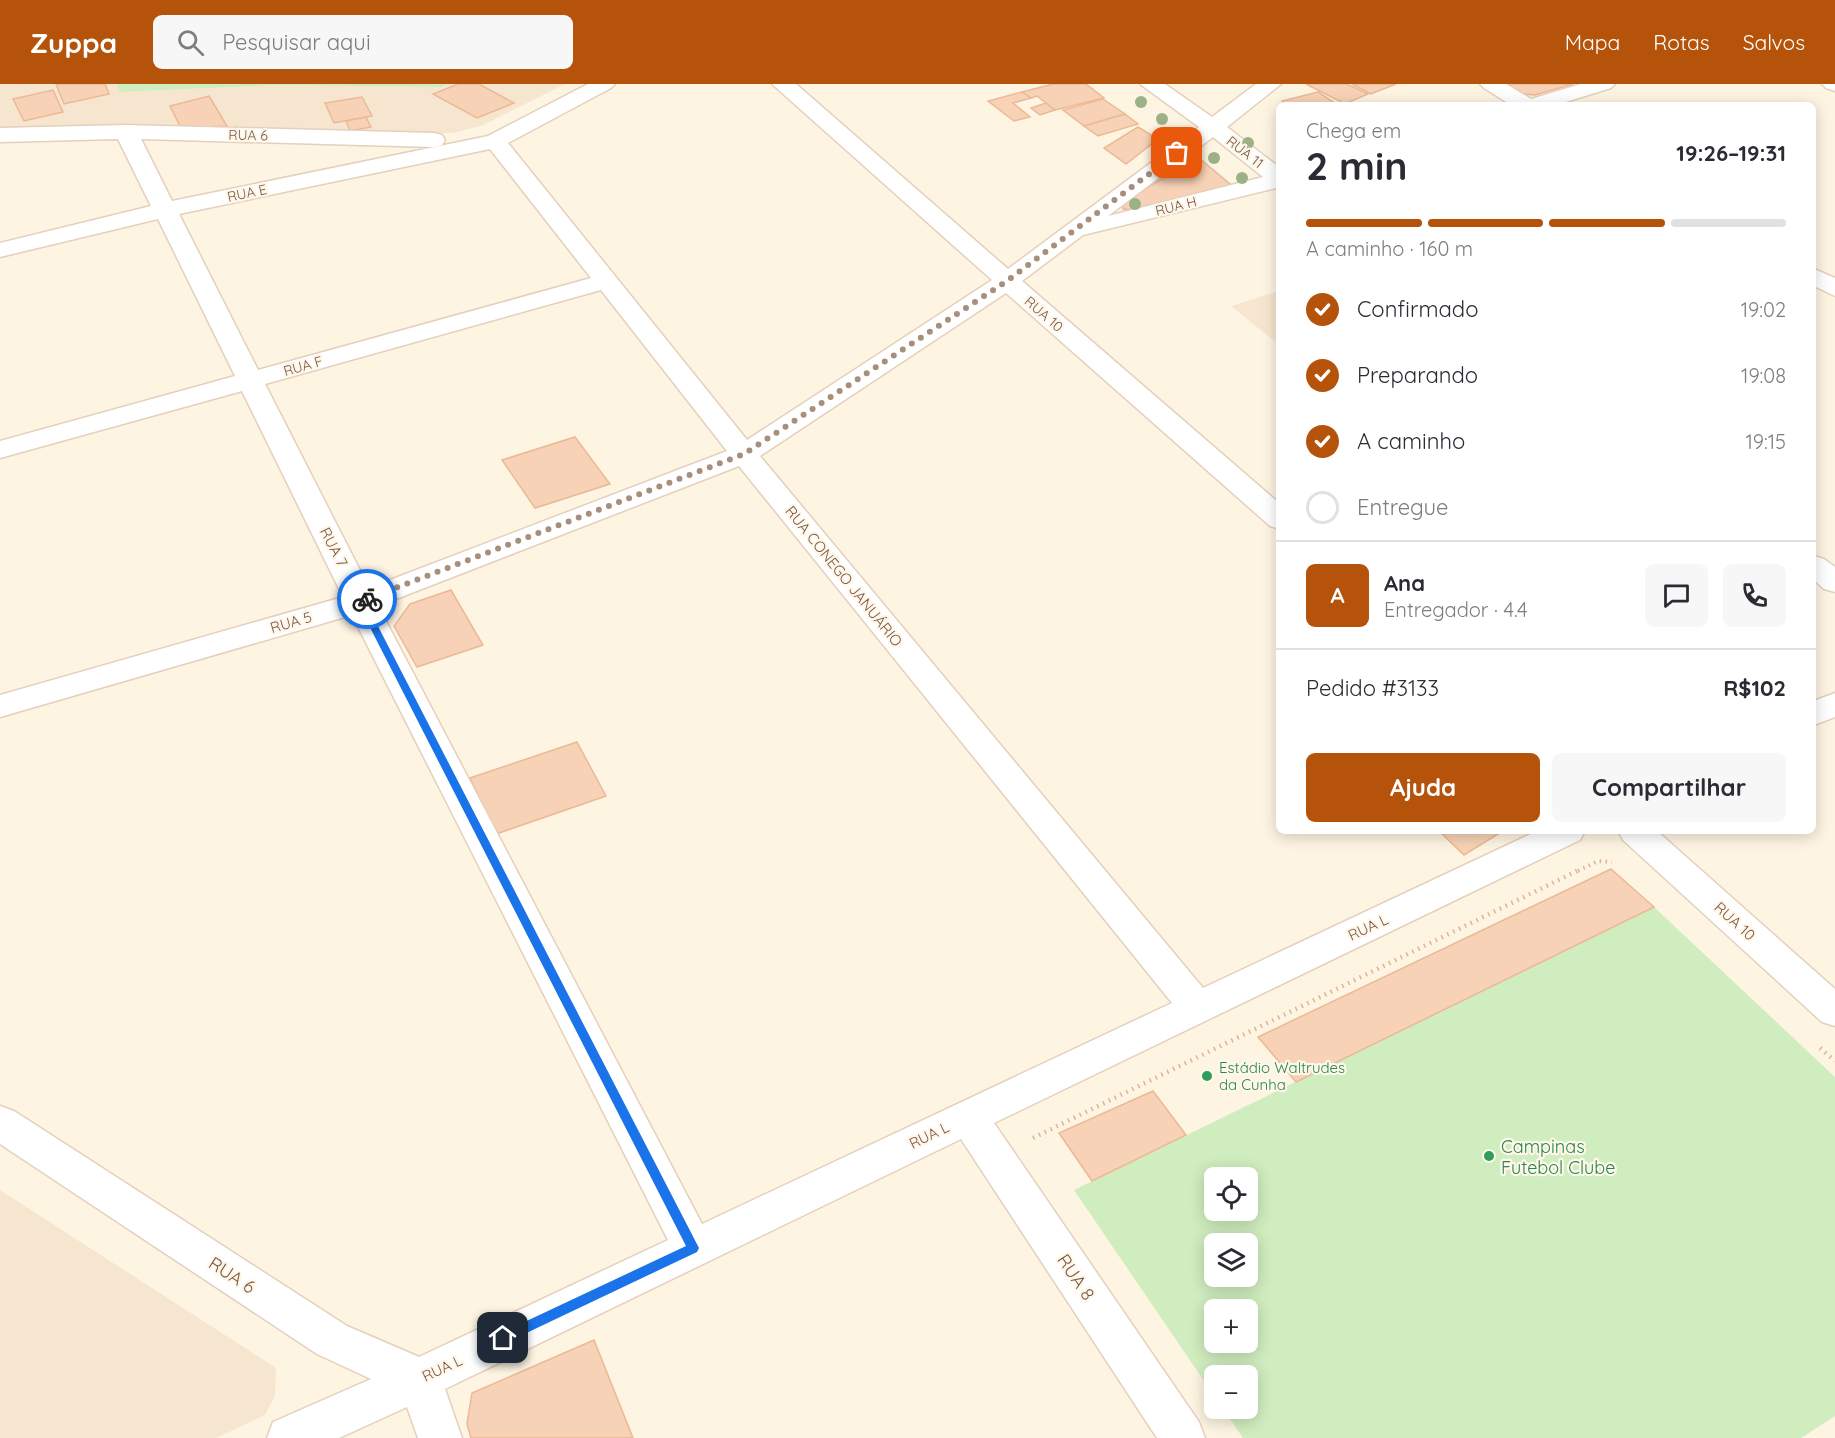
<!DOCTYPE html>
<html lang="pt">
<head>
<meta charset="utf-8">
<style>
	:root { --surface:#fff; --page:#f7f7f7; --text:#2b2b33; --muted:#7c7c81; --line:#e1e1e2; --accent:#b45309 }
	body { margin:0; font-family:Quicksand,sans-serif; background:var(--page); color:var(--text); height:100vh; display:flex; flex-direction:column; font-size:22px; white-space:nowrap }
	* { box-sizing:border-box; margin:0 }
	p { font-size:20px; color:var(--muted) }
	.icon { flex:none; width:33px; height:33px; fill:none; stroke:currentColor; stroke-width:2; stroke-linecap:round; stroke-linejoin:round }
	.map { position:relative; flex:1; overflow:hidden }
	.panel { position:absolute; left:1276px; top:18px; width:540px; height:732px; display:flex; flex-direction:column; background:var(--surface); border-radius:9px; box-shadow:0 3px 15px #0003 }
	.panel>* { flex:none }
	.buttons { position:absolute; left:1204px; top:1083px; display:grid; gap:12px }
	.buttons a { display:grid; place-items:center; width:54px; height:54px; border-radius:9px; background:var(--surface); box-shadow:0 3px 15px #0003; font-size:30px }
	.pin { position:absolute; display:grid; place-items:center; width:51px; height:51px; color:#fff; margin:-26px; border-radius:12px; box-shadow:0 3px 9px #0006 }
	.courier { position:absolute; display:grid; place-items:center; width:60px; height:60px; margin:-30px; border:4px solid #1a73e8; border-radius:50%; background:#fff; color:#222; box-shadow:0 2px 8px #0007 }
	.headline em { font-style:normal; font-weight:800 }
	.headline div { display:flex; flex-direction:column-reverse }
	.headline { display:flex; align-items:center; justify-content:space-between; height:102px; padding:0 30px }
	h1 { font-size:39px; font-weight:800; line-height:45px }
	.bar { display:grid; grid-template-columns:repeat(4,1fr); gap:9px 6px; align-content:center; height:72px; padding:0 30px }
	.bar i { height:8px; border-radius:4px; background:var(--line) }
	.bar .selected { background:var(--accent) }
	.bar p { grid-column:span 4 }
	.line { display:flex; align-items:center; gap:15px; padding:0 30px; border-top:2px solid var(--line) }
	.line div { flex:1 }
	.round { display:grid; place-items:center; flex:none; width:63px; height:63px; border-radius:9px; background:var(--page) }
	ol { padding:0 30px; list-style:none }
	li { display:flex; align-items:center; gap:18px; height:66px }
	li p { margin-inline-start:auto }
	li .icon { padding:6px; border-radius:50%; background:var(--accent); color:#fff; stroke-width:4 }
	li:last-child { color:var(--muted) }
	li i { width:33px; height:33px; border:3px solid var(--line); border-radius:50% }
	.primary-button { display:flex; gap:12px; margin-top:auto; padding:12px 30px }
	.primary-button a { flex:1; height:69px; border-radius:9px; background:var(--accent); color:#fff; font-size:24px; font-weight:800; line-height:69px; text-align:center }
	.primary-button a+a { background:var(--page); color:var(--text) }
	header { display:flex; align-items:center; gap:36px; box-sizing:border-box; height:84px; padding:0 30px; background:var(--accent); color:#fff }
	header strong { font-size:28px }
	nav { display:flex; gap:33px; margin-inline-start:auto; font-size:21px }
	.search { width:420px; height:54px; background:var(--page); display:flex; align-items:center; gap:15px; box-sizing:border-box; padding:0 21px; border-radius:9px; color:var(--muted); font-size:22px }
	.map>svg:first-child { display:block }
</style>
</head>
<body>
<header>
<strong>Zuppa</strong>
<div class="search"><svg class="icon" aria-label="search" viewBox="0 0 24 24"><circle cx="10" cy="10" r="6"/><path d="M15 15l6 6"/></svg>Pesquisar aqui</div>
<nav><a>Mapa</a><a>Rotas</a><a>Salvos</a></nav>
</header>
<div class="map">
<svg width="1835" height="1354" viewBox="0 0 1835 1354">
	<rect width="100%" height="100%" fill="#fef4e2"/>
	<g fill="#f7e6cf">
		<polygon points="0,0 116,0 120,8 277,1 440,3 448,0 565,0 481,42 452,49 97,43 0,44"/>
		<polygon points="1279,207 1280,260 1278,260 1231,222"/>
		<polygon points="0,1106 276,1284 275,1311 265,1331 216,1354 0,1354"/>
	</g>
	<g fill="#d0edbf" fill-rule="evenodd">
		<polygon points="116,0 448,0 441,3 277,1 120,8"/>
		<path d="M1654 823 1835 993V1332L1801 1354H1243L1223 1325 1248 1324V1292H1215V1313L1074 1106ZM1215 1094H1248V1126H1215ZM1215 1160H1248V1192H1215ZM1215 1226H1248V1258H1215Z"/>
	</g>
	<g fill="#f7d2b6" stroke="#ebb995" stroke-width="1.5">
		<polygon points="56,0 105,0 109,10 64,20"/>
		<polygon points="458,0 479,0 514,19 477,34 433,10"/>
		<polygon points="1053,0 1086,0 1104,14 1055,26 1037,12 1031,14 1022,8"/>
		<polygon points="1306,0 1347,0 1368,10 1345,20"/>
		<polygon points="1352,0 1396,0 1371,10"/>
		<polygon points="1504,0 1573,0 1535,11 1521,10"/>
		<polygon points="53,6 63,28 24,37 13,15"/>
		<polygon points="1022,8 1031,14 1013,19 1030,33 1014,37 988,17"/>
		<polygon points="1318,8 1338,21 1287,21 1282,17"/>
		<polygon points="209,12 227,42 181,44 170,22"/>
		<polygon points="362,13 372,32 334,39 325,19"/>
		<polygon points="1103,15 1125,30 1084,42 1063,26"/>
		<polygon points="1046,19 1055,26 1040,31 1031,24"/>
		<polygon points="1125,30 1138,40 1098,52 1084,42"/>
		<polygon points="366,33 371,43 350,47 346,37"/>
		<polygon points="1138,43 1158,55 1126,80 1104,64"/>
		<polygon points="1198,73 1231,101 1139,126 1123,125 1123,120 1127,116"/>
		<polygon points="575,353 610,400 535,424 502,376"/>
		<polygon points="451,506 483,561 417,583 394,542 410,520"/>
		<polygon points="577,658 606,712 496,750 470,694"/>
		<polygon points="1439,747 1503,747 1464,771"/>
		<polygon points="1611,785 1654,823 1296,998 1258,953"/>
		<polygon points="1153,1007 1186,1051 1092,1097 1059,1049"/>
		<polygon points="594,1256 633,1354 471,1354 467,1340 472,1309"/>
	</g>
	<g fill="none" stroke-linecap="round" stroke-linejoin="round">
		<g stroke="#e4d0bc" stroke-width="3">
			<g id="minor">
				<path d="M588 0H615L611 4 508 59 747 356 992 196 772 0H796L1008 185 1199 43 1140 0H1165L1212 33 1256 0H1281L1227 43 1280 84V103L1083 151 1022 197 1280 420V445L1270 442 1006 209 760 372 1203 904 1537 747H1585L1580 756 994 1039 1199 1338 1205 1354H1157L961 1055 445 1305 462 1354H418L407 1323 339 1354H267L273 1338 371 1295 317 1270 0 1060V1022L14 1027 347 1242 419 1273 668 1156 352 531 0 633V611L343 513 242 307 0 374V357L235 292 158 135 0 173V159L151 122 118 55 0 58V44L126 41 434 49 442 51 445 56 442 61 434 63 141 55 172 117 488 52ZM1213 53 1263 93 1108 132ZM490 65 591 194 258 286 179 130ZM601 206 727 367 369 504 265 300ZM739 382 1172 919 702 1140 378 522Z"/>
				<polygon points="1480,0 1506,0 1531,15 1581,0 1615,0 1611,4 1556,21 1511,21 1484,4"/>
				<polygon points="1822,0 1835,0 1835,7 1826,4"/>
				<polygon points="1814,185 1835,194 1835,212 1814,202"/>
				<polygon points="1814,472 1824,475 1835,483 1835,508 1824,505 1814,496"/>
				<polygon points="1835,609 1835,633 1814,641 1814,617"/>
				<polygon points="1618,747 1657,747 1835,905 1835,942 1822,938 1623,756"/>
			</g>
		</g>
		<polyline stroke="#dcb599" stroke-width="4" stroke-dasharray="1.5 4.5" stroke-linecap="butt" points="1578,787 1598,777 1612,778"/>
		<g stroke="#dcb599" stroke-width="4.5" stroke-dasharray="1.5 5" stroke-linecap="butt">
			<polyline points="1820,964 1835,977"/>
			<polyline points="1033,1054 1581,785"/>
		</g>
		<use href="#minor" fill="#fff" fill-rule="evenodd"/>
	</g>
	<g fill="#9cb186">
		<circle cx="1141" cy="18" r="6"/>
		<circle cx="1162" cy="35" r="6"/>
		<circle cx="1248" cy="59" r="6"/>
		<circle cx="1214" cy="74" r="6"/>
		<circle cx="1242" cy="94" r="6"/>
		<circle cx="1135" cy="120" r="6"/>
	</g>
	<polygon fill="#1a73e8" points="364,513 371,515 366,519 699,1164 697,1168 503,1260 499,1259 497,1254 499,1250 686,1162 357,518"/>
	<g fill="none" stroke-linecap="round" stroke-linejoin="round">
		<polyline stroke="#a88f7c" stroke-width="6" stroke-dasharray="0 10.8" points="367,515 744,370 1007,197 1177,69"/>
	</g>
	<g fill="#2e9e5b" stroke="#fff7ea" stroke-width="2">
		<circle cx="1207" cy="992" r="6"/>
		<circle cx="1489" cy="1072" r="6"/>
	</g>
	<g text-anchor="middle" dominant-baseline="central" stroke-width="4.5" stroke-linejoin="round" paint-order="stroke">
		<g font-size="14" fill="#795945" stroke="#fff7ea">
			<text transform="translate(248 51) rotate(1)">RUA 6</text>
			<text transform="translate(1245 68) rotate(38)">RUA 11</text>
			<text transform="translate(247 109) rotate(-12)">RUA E</text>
			<text transform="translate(1176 122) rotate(-14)">RUA H</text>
			<text transform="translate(1044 230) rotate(41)">RUA 10</text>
			<text transform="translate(303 282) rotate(-16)">RUA F</text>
		</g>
		<g font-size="15" fill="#795945" stroke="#fff7ea">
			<text transform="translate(334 463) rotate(63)">RUA 7</text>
			<text transform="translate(844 492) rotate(51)">RUA CONEGO JANUÁRIO</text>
			<text transform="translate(291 538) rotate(-16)">RUA 5</text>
			<text transform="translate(1735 837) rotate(42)">RUA 10</text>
			<text transform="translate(1368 843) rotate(-25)">RUA L</text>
			<text transform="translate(929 1051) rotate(-26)">RUA L</text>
			<text transform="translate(442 1284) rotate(-25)">RUA L</text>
		</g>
		<g font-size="15" fill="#27864d" stroke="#fff7ea" text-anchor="start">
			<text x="1219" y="983">Estádio Waltrudes<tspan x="1219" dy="17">da Cunha</tspan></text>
		</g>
		<g font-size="18" fill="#27864d" stroke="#fff7ea" text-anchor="start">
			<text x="1501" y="1062">Campinas<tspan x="1501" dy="21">Futebol Clube</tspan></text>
		</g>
		<g font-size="18" fill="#795945" stroke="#fff7ea">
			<text transform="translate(232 1191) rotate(33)">RUA 6</text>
			<text transform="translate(1076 1193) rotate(56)">RUA 8</text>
		</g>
	</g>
</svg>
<div class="buttons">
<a><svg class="icon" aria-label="locate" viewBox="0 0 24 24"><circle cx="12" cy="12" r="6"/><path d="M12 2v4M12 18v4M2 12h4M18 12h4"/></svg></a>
<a><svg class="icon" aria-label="layers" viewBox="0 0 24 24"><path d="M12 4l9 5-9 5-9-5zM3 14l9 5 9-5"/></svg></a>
<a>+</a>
<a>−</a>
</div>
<div class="pin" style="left:1177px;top:69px;background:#ea580c"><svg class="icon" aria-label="bag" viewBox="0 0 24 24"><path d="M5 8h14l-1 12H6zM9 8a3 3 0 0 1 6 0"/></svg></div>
<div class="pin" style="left:503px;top:1254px;background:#1f2937"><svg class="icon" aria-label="home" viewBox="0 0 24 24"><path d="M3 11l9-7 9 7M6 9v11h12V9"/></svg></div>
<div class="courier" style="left:367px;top:515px"><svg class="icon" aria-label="bike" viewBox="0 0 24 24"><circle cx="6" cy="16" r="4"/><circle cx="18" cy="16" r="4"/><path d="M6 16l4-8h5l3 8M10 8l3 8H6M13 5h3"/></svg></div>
<section class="panel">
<div class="headline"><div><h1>2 min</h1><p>Chega em</p></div><em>19:26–19:31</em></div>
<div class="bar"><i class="selected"></i><i class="selected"></i><i class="selected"></i><i></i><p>A caminho · 160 m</p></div>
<ol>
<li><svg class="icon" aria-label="check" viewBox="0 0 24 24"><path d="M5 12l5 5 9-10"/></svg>Confirmado<p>19:02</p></li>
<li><svg class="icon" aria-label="check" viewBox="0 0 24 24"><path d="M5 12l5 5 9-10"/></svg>Preparando<p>19:08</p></li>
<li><svg class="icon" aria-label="check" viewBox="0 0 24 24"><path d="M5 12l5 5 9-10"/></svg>A caminho<p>19:15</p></li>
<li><i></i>Entregue</li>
</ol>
<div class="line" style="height:108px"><b class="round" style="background:var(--accent);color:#fff">A</b><div><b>Ana</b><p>Entregador · 4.4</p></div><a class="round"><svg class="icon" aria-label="chat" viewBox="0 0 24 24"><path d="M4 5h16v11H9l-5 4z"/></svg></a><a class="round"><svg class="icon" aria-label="phone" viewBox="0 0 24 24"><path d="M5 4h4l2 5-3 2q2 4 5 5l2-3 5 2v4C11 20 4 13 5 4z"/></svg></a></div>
<div class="line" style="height:78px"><div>Pedido #3133</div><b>R$102</b></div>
<div class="primary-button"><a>Ajuda</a><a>Compartilhar</a></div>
</section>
</div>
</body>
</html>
